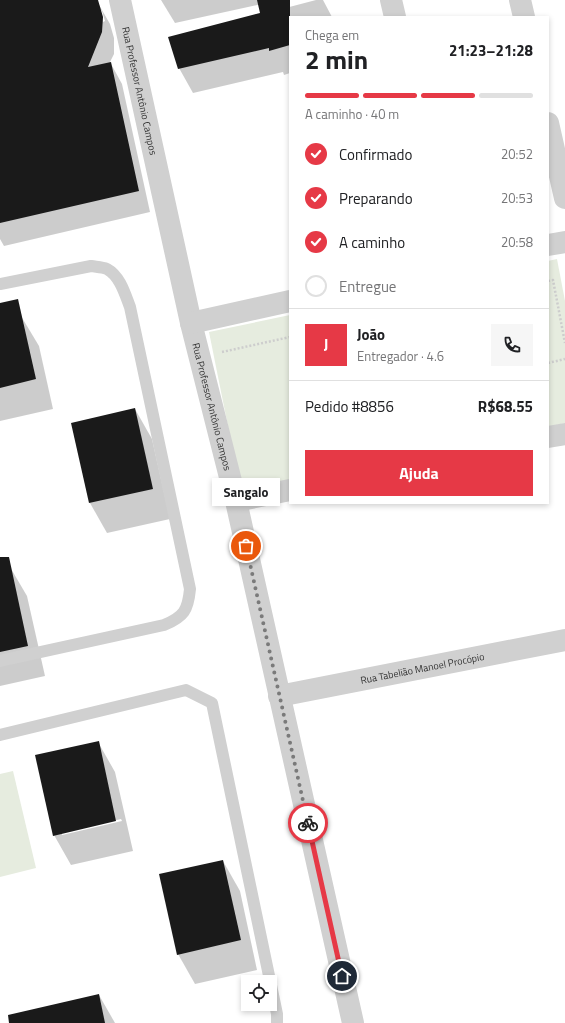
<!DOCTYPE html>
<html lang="pt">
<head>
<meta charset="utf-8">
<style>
	:root { --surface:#fff; --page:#f6f6f6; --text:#202124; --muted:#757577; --line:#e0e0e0; --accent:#e63946 }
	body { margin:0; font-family:"Titillium Web",sans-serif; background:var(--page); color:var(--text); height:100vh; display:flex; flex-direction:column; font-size:15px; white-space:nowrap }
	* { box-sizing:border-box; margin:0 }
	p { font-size:13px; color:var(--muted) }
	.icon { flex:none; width:22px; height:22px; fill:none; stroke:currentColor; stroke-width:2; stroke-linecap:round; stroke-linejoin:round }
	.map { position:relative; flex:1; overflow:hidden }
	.panel { position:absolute; left:289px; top:16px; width:260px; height:488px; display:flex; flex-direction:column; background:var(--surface); border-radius:0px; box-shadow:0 2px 6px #0003 }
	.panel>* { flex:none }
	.tools { position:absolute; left:241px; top:975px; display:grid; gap:8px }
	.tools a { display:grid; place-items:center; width:36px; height:36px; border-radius:0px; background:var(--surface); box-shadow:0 2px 6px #0003; font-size:20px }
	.pin { position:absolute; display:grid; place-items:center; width:34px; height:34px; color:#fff; margin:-17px; border:2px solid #fff; border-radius:50%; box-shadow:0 1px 4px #0007 }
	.courier { position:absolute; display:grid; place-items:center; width:40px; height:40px; margin:-20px; border:3px solid #e63946; border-radius:50%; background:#fff; color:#222; box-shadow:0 1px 5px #0007 }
	.bubble { position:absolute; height:28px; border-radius:0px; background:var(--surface); box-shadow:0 2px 6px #0003; font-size:13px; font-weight:700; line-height:28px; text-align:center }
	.headline em { font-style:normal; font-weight:700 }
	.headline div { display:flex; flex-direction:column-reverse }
	.headline { display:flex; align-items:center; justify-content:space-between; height:68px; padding:0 16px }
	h1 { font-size:26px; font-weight:700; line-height:30px }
	.bar { display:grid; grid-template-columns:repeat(4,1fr); gap:6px 4px; align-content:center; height:48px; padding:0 16px }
	.bar i { height:5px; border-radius:3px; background:var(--line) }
	.bar .selected { background:var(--accent) }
	.bar p { grid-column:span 4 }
	.line { display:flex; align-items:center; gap:10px; padding:0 16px; border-top:1px solid var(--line) }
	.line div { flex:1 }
	.round { display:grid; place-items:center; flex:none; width:42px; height:42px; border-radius:0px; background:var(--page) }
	ol { padding:0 16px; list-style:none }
	li { display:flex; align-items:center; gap:12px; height:44px }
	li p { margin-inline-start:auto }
	li .icon { padding:4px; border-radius:50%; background:var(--accent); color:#fff; stroke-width:4 }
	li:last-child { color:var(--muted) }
	li i { width:22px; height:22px; border:2px solid var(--line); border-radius:50% }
	.button { display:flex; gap:8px; margin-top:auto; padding:8px 16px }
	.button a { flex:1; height:46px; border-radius:0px; background:var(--accent); color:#fff; font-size:16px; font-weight:700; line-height:46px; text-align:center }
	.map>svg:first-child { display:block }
</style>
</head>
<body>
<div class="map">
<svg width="565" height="1023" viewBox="0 0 565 1023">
	<rect width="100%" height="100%" fill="#fff"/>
	<g fill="#e6ecdf">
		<polygon points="557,259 565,301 565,423 548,427 548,261"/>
		<polygon points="290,315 290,480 241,491 209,332"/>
		<polygon points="13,771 36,868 0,877 0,774"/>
	</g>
	<g fill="#0003" fill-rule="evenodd">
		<path d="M0 0H95L98 3 110 24 114 38V54L110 62 122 84 150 212 4 246 0 239ZM99 8 102 11 105 21 103 22Z"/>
		<polygon points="161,0 280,0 175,23"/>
		<polygon points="316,0 323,0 332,17 290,17 290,73 284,75 283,72 193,93 179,68 170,38"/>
		<polygon points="21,316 39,346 53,409 0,421 0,320"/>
		<polygon points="135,409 152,439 170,519 107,533 90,503 73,423"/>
		<polygon points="10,567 27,596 45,676 0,686 0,569"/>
		<path d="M98 742 115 772 133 851 71 865 54 835ZM121 819 122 821 62 835V833Z"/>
		<polygon points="223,861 240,891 257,970 195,984 178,954"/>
		<polygon points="99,995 115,1023 39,1023"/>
	</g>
	<g fill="#1a1a1a">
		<polygon points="0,0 98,0 103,17 102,32 88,67 111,62 139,191 0,223"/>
		<polygon points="257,0 290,0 290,45 269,51 269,48 178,69 168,37 260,13"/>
		<polygon points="18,299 36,379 0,388 0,303"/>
		<polygon points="135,408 153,489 89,503 71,423"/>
		<polygon points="0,557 9,557 28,646 0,652"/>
		<polygon points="99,741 116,821 53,836 35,755"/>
		<polygon points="223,860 241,940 177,955 159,874"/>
		<polygon points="99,994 105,1023 9,1023 8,1015"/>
	</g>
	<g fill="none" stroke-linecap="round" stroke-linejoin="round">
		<g stroke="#cdcdcd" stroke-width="2.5" stroke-dasharray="2 2" stroke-linecap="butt">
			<polyline points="548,281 553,280 565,343"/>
			<polyline points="222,352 290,337"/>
			<polyline points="548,363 565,359"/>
		</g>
		<g stroke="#d0d0d0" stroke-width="12">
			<path d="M0 284 91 266C97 267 102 267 107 269 120 276 125 294 130 307L190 589C188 610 184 617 164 625L0 661"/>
			<polyline points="0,735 186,690 212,703 277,1014 277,1023"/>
		</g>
		<g stroke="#d0d0d0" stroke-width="22">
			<path id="s1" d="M120 0 191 323 236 501 353 1023"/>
			<polyline points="391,0 395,17"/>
			<polyline points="520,0 524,17"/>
			<polyline points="548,123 565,198"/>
			<polyline points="548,245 565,242"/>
			<polyline points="191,323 290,301"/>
			<polyline points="548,437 565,434"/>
			<polyline points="236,501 290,490"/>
			<path id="s2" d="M279 696 565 640"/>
		</g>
	</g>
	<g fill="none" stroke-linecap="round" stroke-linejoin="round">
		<polyline stroke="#7a7a7a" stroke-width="4" stroke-dasharray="0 7.2" points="246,546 308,823"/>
		<polyline stroke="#e63946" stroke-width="5" points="308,823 342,976"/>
	</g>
	<g text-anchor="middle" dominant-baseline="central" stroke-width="4" stroke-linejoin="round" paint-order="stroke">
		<g font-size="10" fill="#333" stroke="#fff">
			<text stroke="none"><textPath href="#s1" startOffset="93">Rua Professor Antônio Campos</textPath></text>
			<text stroke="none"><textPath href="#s1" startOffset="417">Rua Professor Antônio Campos</textPath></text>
			<text stroke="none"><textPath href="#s2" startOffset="146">Rua Tabelião Manoel Procópio</textPath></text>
		</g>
	</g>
</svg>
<div class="tools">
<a><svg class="icon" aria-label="locate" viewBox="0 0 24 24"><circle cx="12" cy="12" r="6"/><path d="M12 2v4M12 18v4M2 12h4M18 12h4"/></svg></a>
</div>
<div class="pin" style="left:246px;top:546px;background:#ea580c"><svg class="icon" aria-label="bag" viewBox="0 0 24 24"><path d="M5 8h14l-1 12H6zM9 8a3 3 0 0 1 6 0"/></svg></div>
<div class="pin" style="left:342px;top:976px;background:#1f2937"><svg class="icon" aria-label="home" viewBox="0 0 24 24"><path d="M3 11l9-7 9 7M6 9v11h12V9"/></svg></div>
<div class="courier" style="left:308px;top:823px"><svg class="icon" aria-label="bike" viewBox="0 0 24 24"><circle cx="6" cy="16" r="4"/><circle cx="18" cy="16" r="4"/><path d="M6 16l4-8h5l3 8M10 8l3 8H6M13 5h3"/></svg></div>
<div class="bubble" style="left:212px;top:478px;width:68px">Sangalo</div>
<section class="panel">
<div class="headline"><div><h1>2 min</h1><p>Chega em</p></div><em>21:23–21:28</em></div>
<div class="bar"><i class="selected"></i><i class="selected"></i><i class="selected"></i><i></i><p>A caminho · 40 m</p></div>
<ol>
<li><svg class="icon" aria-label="check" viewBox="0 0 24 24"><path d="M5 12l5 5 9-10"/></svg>Confirmado<p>20:52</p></li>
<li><svg class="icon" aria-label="check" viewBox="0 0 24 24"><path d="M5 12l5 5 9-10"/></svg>Preparando<p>20:53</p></li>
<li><svg class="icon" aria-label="check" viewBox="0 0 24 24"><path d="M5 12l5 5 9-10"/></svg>A caminho<p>20:58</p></li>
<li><i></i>Entregue</li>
</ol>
<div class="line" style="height:72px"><b class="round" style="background:var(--accent);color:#fff">J</b><div><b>João</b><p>Entregador · 4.6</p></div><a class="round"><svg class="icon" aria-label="phone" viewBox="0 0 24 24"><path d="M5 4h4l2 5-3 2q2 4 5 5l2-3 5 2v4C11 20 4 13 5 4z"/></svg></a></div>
<div class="line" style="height:52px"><div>Pedido #8856</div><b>R$68.55</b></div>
<div class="button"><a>Ajuda</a></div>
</section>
</div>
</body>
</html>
